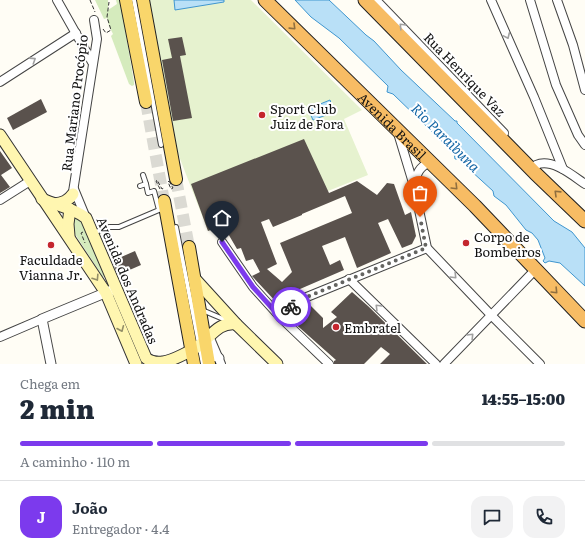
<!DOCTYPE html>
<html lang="pt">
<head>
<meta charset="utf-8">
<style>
	:root { --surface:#fff; --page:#f2f2f3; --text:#1f2937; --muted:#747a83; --line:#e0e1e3; --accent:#7c3aed }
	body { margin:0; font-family:Literata,serif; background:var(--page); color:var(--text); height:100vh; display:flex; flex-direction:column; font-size:15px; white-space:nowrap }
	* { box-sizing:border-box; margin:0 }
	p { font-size:13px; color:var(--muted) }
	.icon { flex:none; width:22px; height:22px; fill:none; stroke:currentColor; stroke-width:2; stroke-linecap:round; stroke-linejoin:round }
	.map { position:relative; height:364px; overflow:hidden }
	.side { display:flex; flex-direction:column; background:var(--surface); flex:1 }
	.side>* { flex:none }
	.pin { position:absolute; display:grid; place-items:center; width:34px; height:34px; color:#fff; margin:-41px -17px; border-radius:50% 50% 50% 0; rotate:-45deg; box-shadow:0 0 4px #0007 }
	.pin .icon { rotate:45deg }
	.courier { position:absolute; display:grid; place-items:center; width:40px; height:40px; margin:-20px; border:3px solid #7c3aed; border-radius:50%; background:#fff; color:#222; box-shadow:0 1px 5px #0007 }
	.headline em { font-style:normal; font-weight:800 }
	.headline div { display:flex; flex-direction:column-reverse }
	.headline { display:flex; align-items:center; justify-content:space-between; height:68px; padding:0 20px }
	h1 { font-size:26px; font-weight:800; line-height:30px }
	.bar { display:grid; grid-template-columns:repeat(4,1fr); gap:6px 4px; align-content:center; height:48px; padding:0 20px }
	.bar i { height:5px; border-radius:3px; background:var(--line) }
	.bar .selected { background:var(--accent) }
	.bar p { grid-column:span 4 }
	.line { display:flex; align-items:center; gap:10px; padding:0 20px; border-top:1px solid var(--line) }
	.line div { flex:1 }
	.round { display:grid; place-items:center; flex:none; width:42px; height:42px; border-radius:12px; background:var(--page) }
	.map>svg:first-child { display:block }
</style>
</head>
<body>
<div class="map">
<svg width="585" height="364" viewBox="0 0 585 364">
	<rect width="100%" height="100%" fill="#fffdf5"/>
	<g fill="#d5ebbd">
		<polygon points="95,0 108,0 108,10 117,4 116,0 120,0 134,82 134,85 132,86 129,84 111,36 113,34 109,26 107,18 104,19"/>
		<polygon points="76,218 82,221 106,275 103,277 71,228 72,219"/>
	</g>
	<polygon fill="#e6f2cf" points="148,0 251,0 362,110 344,119 368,175 328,191 325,186 208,231 177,151"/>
	<g fill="#b9e0f7" stroke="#3f96cf">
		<polygon points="174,0 224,0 224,2 175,10"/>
		<polygon points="295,0 329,0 366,35 374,41 401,70 455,121 457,121 457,123 554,221 572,232 585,248 585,286 560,263 549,261 545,263 543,261 545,258 538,240 532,233 526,230 506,205 494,196 493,191 458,159 455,159 454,153 393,94 387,92 388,86 339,38 311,17"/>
		<polygon points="330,100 334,112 313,120 308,109"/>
	</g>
	<g fill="#5a524d" fill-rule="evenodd">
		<polygon points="182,37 186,55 180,56 192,118 173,121 162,60 172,58 168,39"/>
		<polygon points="41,99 47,112 13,130 7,118"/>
		<path d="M304 139 329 193 357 181 377 195 387 183 394 184 405 215 411 212 416 236 412 244 402 248 388 219 378 223 391 253 357 268 345 237 322 246 330 265 340 260 344 270 300 289 282 303 278 304 252 276 260 272 253 259 246 261 241 248 237 249 223 225 208 231 191 184ZM345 196 352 213 280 243 292 272 282 282 267 269 277 264 261 222 269 219 273 227 302 215V214Z"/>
		<polygon points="0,151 12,168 1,175 10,187 0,193"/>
		<polygon points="135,251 141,265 118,275 112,261"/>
		<polygon points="352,292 368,306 427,364 380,364 390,354 381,347 364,364 334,364 334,361 336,360 292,321 307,305 310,305 323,318 323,328 337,317 331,312"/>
	</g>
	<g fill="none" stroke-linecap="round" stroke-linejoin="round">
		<g stroke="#dbdad3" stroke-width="12" stroke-dasharray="12 6" stroke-linecap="butt">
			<polyline points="146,102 164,201"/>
			<polyline points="176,179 189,247"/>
		</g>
		<g stroke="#444" stroke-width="6">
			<g id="service">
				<polyline points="134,0 161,145"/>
				<polyline points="143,175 146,184"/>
				<polyline points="176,227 203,364"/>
				<polyline points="93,233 109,227 119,227 159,210 154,191 148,193 146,184 140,186"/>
				<polyline points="202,310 228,321"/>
			</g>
		</g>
		<g stroke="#444" stroke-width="10">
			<g id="minor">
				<polyline points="57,0 92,62"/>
				<polyline points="376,0 504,133"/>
				<polyline points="491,0 534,97 563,169"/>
				<polyline points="530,0 556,85 578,135 585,145"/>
				<polyline points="557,0 573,45 585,90"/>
				<polyline points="0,82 76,33"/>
				<polyline points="398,133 414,186 427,248 491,315 540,364"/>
				<path d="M535 173V168L536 165C552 158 572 175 585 184"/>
				<path d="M414 185C417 173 419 167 430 162"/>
				<polyline points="74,189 86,218"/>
				<polyline points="72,198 97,39 94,20"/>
				<polyline points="0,200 30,181"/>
				<polyline points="222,242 253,287 281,318 329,364"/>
				<polyline points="349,279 436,364"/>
				<polyline points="281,318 297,301 427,248"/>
				<polyline points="209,336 221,364"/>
				<polyline points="0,337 42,319"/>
				<polyline points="444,364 535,270"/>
			</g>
		</g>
		<g stroke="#444" stroke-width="11">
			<g id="tertiary">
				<polyline points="209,362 211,357 216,356 219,358"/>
				<polyline points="51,364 42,319 112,290"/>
			</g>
		</g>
		<g stroke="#333" stroke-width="13">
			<g id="secondary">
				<polyline points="0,135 106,293 136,364"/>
				<path d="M42 199C57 206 74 208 86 218L146 358C151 362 157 363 163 362 172 361 193 350 200 345 212 335 219 322 236 324"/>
				<path d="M54 204C63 203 68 201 73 194"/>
				<polyline points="69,236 68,224 70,209"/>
				<polyline points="195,279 236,324 277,364"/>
			</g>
		</g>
		<g stroke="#222" stroke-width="14">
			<g id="primary">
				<polyline points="126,0 146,102"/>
				<polyline points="143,0 176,179"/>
				<polyline points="164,201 194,364"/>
				<polyline points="189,247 209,364"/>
			</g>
		</g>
		<g stroke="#222" stroke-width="15">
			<g id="trunk">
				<path id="s1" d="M265 0 475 206 585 321"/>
				<polyline points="365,0 535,173 585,221"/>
			</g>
		</g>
		<g stroke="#333" stroke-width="1" stroke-dasharray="4 2" stroke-linecap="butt">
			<polyline points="90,0 95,12"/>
			<polyline points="103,29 106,33 111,30 107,17 109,2"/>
			<polygon points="169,181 173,188 171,189 168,182"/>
			<polyline points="160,189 156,181 157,180 162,189 164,188"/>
			<polyline points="83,232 81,233 85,243"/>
		</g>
		<use href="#service" stroke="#fff" stroke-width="4"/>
		<use href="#minor" stroke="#fff" stroke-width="8"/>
		<use href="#tertiary" stroke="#fff" stroke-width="9"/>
		<use href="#secondary" stroke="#fff6b0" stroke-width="11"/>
		<use href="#primary" stroke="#f9d66b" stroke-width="12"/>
		<use href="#trunk" stroke="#f7bc64" stroke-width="13"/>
	</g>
	<defs><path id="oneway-chevron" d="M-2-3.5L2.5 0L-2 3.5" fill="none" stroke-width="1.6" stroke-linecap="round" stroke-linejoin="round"/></defs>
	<g stroke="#a0a0a0">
		<use href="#oneway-chevron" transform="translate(402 26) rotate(-134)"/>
		<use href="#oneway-chevron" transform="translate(507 36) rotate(66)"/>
		<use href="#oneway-chevron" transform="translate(33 60) rotate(-33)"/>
		<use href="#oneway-chevron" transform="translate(454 276) rotate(46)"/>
		<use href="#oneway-chevron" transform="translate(378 307) rotate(-135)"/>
		<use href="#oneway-chevron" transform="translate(471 336) rotate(-46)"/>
	</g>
	<g stroke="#906f3f">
		<use href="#oneway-chevron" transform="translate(293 27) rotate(44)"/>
		<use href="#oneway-chevron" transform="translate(455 187) rotate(45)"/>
		<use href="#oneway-chevron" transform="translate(557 193) rotate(-136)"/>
		<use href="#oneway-chevron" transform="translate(555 291) rotate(46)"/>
	</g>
	<g stroke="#948f68">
		<use href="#oneway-chevron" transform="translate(96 278) rotate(57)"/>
		<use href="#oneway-chevron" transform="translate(121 329) rotate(67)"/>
	</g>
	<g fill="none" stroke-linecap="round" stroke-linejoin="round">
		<polyline stroke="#646461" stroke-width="4" stroke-dasharray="0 7.2" points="291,307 297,301 426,248 420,217"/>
		<polyline stroke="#7c3aed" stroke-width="5" points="222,242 253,287 281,318 291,307"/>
	</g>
	<g fill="#c4262e" stroke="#fff" stroke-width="1.5">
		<circle cx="262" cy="115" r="4"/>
		<circle cx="466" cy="243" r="4"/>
		<circle cx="51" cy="245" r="4"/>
		<circle cx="336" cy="327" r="4"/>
	</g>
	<g text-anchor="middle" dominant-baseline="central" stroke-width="4" stroke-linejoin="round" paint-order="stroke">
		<g font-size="13" fill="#111" stroke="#fff">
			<text transform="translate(465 74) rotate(46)">Rua Henrique Vaz</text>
			<text transform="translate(74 103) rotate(-83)">Rua Mariano Procópio</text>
			<text stroke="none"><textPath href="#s1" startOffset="179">Avenida Brasil</textPath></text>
			<text transform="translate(128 280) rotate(67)">Avenida dos Andradas</text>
		</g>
		<g font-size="13" fill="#111" stroke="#fff" text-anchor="start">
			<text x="270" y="108">Sport Club<tspan x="270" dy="15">Juiz de Fora</tspan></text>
			<text x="474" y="236">Corpo de<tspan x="474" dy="15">Bombeiros</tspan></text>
			<text x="51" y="259" text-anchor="middle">Faculdade<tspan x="51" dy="15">Vianna Jr.</tspan></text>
			<text x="344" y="327">Embratel</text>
		</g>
		<g font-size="14" font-style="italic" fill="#1768a6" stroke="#fff">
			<text transform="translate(446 137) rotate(45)">Rio Paraibuna</text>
		</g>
	</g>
</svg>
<div class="pin" style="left:420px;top:217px;background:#ea580c"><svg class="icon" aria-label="bag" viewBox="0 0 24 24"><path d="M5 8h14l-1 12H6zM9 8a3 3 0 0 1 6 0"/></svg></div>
<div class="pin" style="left:222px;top:242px;background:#1f2937"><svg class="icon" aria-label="home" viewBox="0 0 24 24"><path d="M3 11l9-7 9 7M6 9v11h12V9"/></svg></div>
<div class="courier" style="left:291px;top:307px"><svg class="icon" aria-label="bike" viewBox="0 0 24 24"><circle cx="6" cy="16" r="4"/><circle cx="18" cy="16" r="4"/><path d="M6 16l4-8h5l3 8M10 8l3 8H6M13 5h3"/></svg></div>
</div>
<section class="side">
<div class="headline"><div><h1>2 min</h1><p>Chega em</p></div><em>14:55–15:00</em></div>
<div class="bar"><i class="selected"></i><i class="selected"></i><i class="selected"></i><i></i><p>A caminho · 110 m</p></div>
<div class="line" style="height:72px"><b class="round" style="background:var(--accent);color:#fff">J</b><div><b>João</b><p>Entregador · 4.4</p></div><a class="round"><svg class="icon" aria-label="chat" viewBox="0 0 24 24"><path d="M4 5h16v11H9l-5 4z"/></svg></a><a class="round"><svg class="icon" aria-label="phone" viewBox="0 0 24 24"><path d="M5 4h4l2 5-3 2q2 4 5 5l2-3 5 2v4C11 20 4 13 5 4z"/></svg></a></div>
</section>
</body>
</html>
